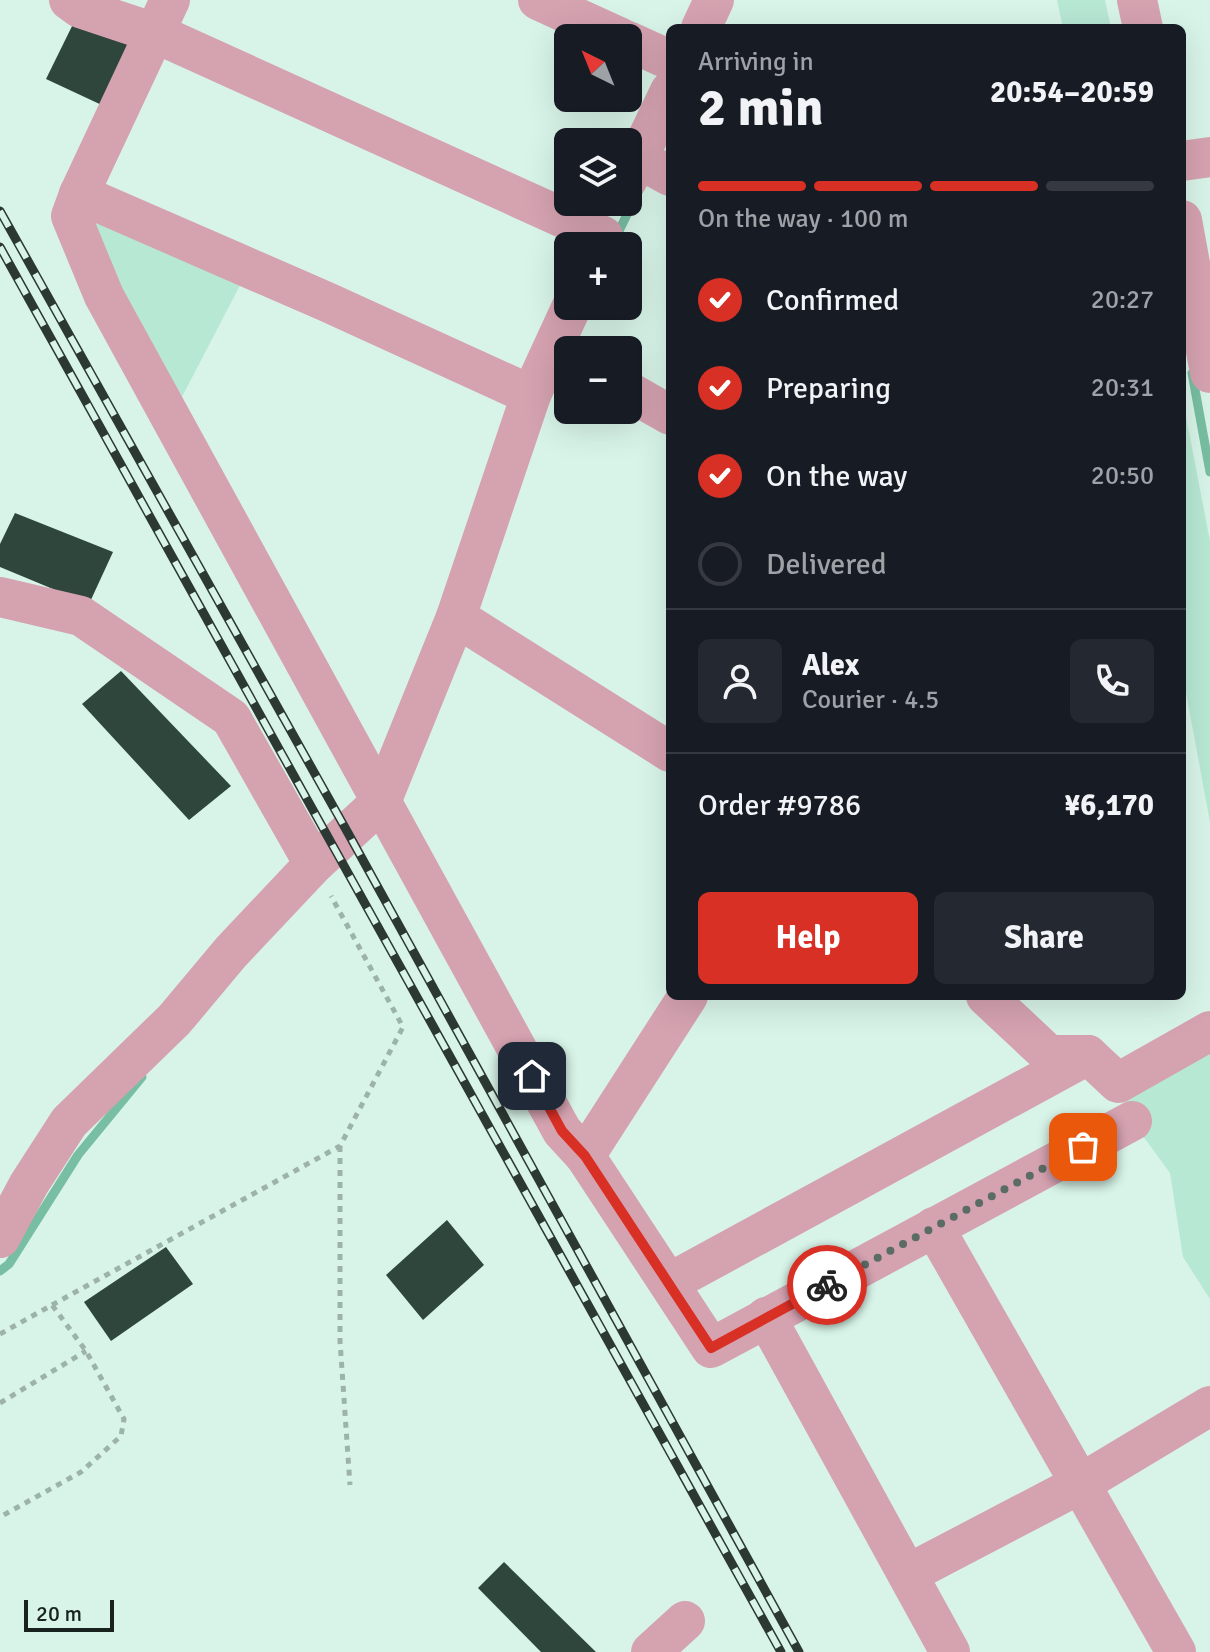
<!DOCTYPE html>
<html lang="en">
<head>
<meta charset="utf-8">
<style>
	:root { --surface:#171b24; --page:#242831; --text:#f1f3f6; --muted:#9ea1a6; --line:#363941; --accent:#d93025 }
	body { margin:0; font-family:Signika,sans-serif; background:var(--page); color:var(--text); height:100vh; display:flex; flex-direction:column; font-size:30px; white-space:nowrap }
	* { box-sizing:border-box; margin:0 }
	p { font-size:26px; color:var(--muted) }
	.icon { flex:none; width:44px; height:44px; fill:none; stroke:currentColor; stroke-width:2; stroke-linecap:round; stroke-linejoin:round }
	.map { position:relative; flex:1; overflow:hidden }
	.details { position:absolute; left:666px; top:24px; width:520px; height:976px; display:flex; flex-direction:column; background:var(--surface); border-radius:12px; box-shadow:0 8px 32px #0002 }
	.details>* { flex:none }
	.needle { width:52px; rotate:317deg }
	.buttons { position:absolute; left:554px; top:24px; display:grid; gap:16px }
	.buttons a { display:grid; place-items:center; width:88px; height:88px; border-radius:12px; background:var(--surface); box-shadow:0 8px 32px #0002; font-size:40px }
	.scale { position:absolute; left:24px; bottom:20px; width:90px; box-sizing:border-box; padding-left:8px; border:4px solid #18221e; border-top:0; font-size:22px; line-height:28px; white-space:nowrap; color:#18221e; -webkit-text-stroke:6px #d8f4e8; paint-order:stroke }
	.pin { position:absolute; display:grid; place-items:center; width:68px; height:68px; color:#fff; margin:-34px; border-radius:16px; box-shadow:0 4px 12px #0006 }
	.courier { position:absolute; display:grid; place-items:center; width:80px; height:80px; margin:-40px; border:6px solid #d93025; border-radius:50%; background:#fff; color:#222; box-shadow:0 2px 10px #0007 }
	.headline em { font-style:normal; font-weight:800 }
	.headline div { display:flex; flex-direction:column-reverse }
	.headline { display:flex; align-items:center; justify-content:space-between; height:136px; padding:0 32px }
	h1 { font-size:52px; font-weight:800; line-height:60px }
	.bar { display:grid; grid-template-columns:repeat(4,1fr); gap:12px 8px; align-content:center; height:96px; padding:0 32px }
	.bar i { height:10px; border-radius:6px; background:var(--line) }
	.bar .current { background:var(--accent) }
	.bar p { grid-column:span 4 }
	.line { display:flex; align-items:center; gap:20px; padding:0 32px; border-top:2px solid var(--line) }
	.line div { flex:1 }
	.round { display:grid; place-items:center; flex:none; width:84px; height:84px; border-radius:12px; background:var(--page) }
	ol { padding:0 32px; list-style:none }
	li { display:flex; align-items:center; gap:24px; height:88px }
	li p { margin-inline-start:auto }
	li .icon { padding:8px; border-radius:50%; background:var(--accent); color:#fff; stroke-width:4 }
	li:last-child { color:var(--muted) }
	li i { width:44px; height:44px; border:4px solid var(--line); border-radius:50% }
	.button { display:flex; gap:16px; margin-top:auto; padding:16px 32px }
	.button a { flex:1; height:92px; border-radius:12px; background:var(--accent); color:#fff; font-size:32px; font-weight:800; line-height:92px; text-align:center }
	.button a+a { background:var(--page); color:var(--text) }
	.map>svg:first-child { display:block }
</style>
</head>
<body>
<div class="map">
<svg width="1210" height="1652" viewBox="0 0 1210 1652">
	<rect width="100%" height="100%" fill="#d8f4e8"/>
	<g fill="#b7e8d4">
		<polygon points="1057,0 1105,0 1111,28 1063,28"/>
		<polygon points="79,194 249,268 171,418"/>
		<polygon points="1182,396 1210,541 1210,822 1182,671"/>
		<polygon points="1210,1032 1210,1299 1183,1257 1170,1173 1132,1121 1118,1083"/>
	</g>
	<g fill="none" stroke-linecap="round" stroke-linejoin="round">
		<g stroke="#78bea3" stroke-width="9">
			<polyline points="615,239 640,188"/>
			<polyline points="1192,373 1210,472"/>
			<polyline points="0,1271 9,1264 78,1155 142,1077"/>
		</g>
	</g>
	<g fill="#2e463c">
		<polygon points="77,16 136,41 106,107 46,79"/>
		<polygon points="15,513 113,552 89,604 0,567 0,544"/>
		<polygon points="121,671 231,786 189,820 82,704"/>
		<polygon points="447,1220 484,1265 423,1320 386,1275"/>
		<polygon points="166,1247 193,1284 111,1341 84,1302"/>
		<polygon points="504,1562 596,1652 541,1652 478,1588"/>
	</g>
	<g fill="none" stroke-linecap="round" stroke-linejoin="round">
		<g stroke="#9db3aa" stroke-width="5" stroke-dasharray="6 6" stroke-linecap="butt">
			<polyline points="340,1146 340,1341 350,1485"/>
			<polyline points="52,1305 340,1146 403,1027 331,896"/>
			<polyline points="0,1334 52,1305 86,1351 124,1419 121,1436 81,1472 0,1517"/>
			<polyline points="0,1403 86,1351"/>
		</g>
		<g stroke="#d5a2b0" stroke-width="40">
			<polyline points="69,0 80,8 155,33 603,236"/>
			<polyline points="170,0 79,194 327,302 531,395"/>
			<polyline points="538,0 621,38"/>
			<polyline points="1137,0 1143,28"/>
			<polyline points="701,28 714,0"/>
			<polyline points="628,41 670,60"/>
			<polyline points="637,158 670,176"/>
			<polyline points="1182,161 1210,157"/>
			<polyline points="628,179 670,91"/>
			<polyline points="79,194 71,216 104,296 562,1131 585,1156"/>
			<polyline points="1182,220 1210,373"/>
			<polyline points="628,391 670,415"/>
			<polyline points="0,597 81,616 231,718 314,864"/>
			<polyline points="456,617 670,752"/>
			<polyline points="688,996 585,1156 711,1348 1132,1121"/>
			<polyline points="986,996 1049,1055 1088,1055 1118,1083 1210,1031"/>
			<polyline points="934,1227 1176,1652"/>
			<polyline points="0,1238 29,1184 69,1122 174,1020 231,952 314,864 381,802 456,617 531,395 572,306"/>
			<polyline points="669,1283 1088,1055"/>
			<polyline points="766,1317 950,1652"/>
			<polyline points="908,1574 1080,1484 1210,1406"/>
			<polyline points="651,1652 685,1621"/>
		</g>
		<g stroke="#2c3833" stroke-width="9">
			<g id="rail">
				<polyline points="0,211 348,833 799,1652"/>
				<polyline points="0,247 781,1652"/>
			</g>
		</g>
		<use href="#rail" stroke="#d8f4e8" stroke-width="6" stroke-dasharray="18" stroke-linecap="butt"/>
	</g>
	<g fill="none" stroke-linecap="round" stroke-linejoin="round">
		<polyline stroke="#5b6c65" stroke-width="8" stroke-dasharray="0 14.4" points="827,1285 1083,1147"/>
		<polyline stroke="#d93025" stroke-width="10" points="532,1076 562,1131 585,1156 711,1348 827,1285"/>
	</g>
</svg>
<div class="buttons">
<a><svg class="needle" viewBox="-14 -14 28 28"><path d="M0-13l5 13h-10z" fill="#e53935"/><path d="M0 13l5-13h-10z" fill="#9ea1a6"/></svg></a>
<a><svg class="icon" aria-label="layers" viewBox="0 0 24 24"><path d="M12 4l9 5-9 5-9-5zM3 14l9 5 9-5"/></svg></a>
<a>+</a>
<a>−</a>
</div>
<div class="scale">20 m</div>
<div class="pin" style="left:1083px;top:1147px;background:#ea580c"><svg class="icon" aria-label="bag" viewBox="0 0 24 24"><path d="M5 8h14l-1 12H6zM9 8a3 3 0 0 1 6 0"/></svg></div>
<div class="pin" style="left:532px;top:1076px;background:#1f2937"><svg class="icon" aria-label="home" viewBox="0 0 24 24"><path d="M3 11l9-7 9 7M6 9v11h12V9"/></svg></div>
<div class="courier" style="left:827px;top:1285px"><svg class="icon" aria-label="bike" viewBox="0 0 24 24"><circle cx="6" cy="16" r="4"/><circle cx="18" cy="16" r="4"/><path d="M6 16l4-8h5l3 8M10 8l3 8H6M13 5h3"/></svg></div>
<section class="details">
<div class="headline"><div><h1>2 min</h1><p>Arriving in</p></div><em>20:54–20:59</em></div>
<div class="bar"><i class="current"></i><i class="current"></i><i class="current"></i><i></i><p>On the way · 100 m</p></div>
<ol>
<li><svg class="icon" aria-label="check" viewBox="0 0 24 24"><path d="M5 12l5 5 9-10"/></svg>Confirmed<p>20:27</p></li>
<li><svg class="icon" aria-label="check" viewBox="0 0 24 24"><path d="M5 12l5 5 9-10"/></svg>Preparing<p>20:31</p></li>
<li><svg class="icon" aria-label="check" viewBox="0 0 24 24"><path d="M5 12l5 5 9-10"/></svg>On the way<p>20:50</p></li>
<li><i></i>Delivered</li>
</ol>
<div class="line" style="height:144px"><a class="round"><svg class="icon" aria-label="person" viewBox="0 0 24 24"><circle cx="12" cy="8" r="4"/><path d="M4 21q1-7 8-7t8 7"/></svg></a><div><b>Alex</b><p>Courier · 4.5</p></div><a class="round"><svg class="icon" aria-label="phone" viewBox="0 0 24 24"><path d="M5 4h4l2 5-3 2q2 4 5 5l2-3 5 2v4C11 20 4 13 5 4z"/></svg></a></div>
<div class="line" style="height:104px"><div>Order #9786</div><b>¥6,170</b></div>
<div class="button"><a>Help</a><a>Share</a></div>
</section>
</div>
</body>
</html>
